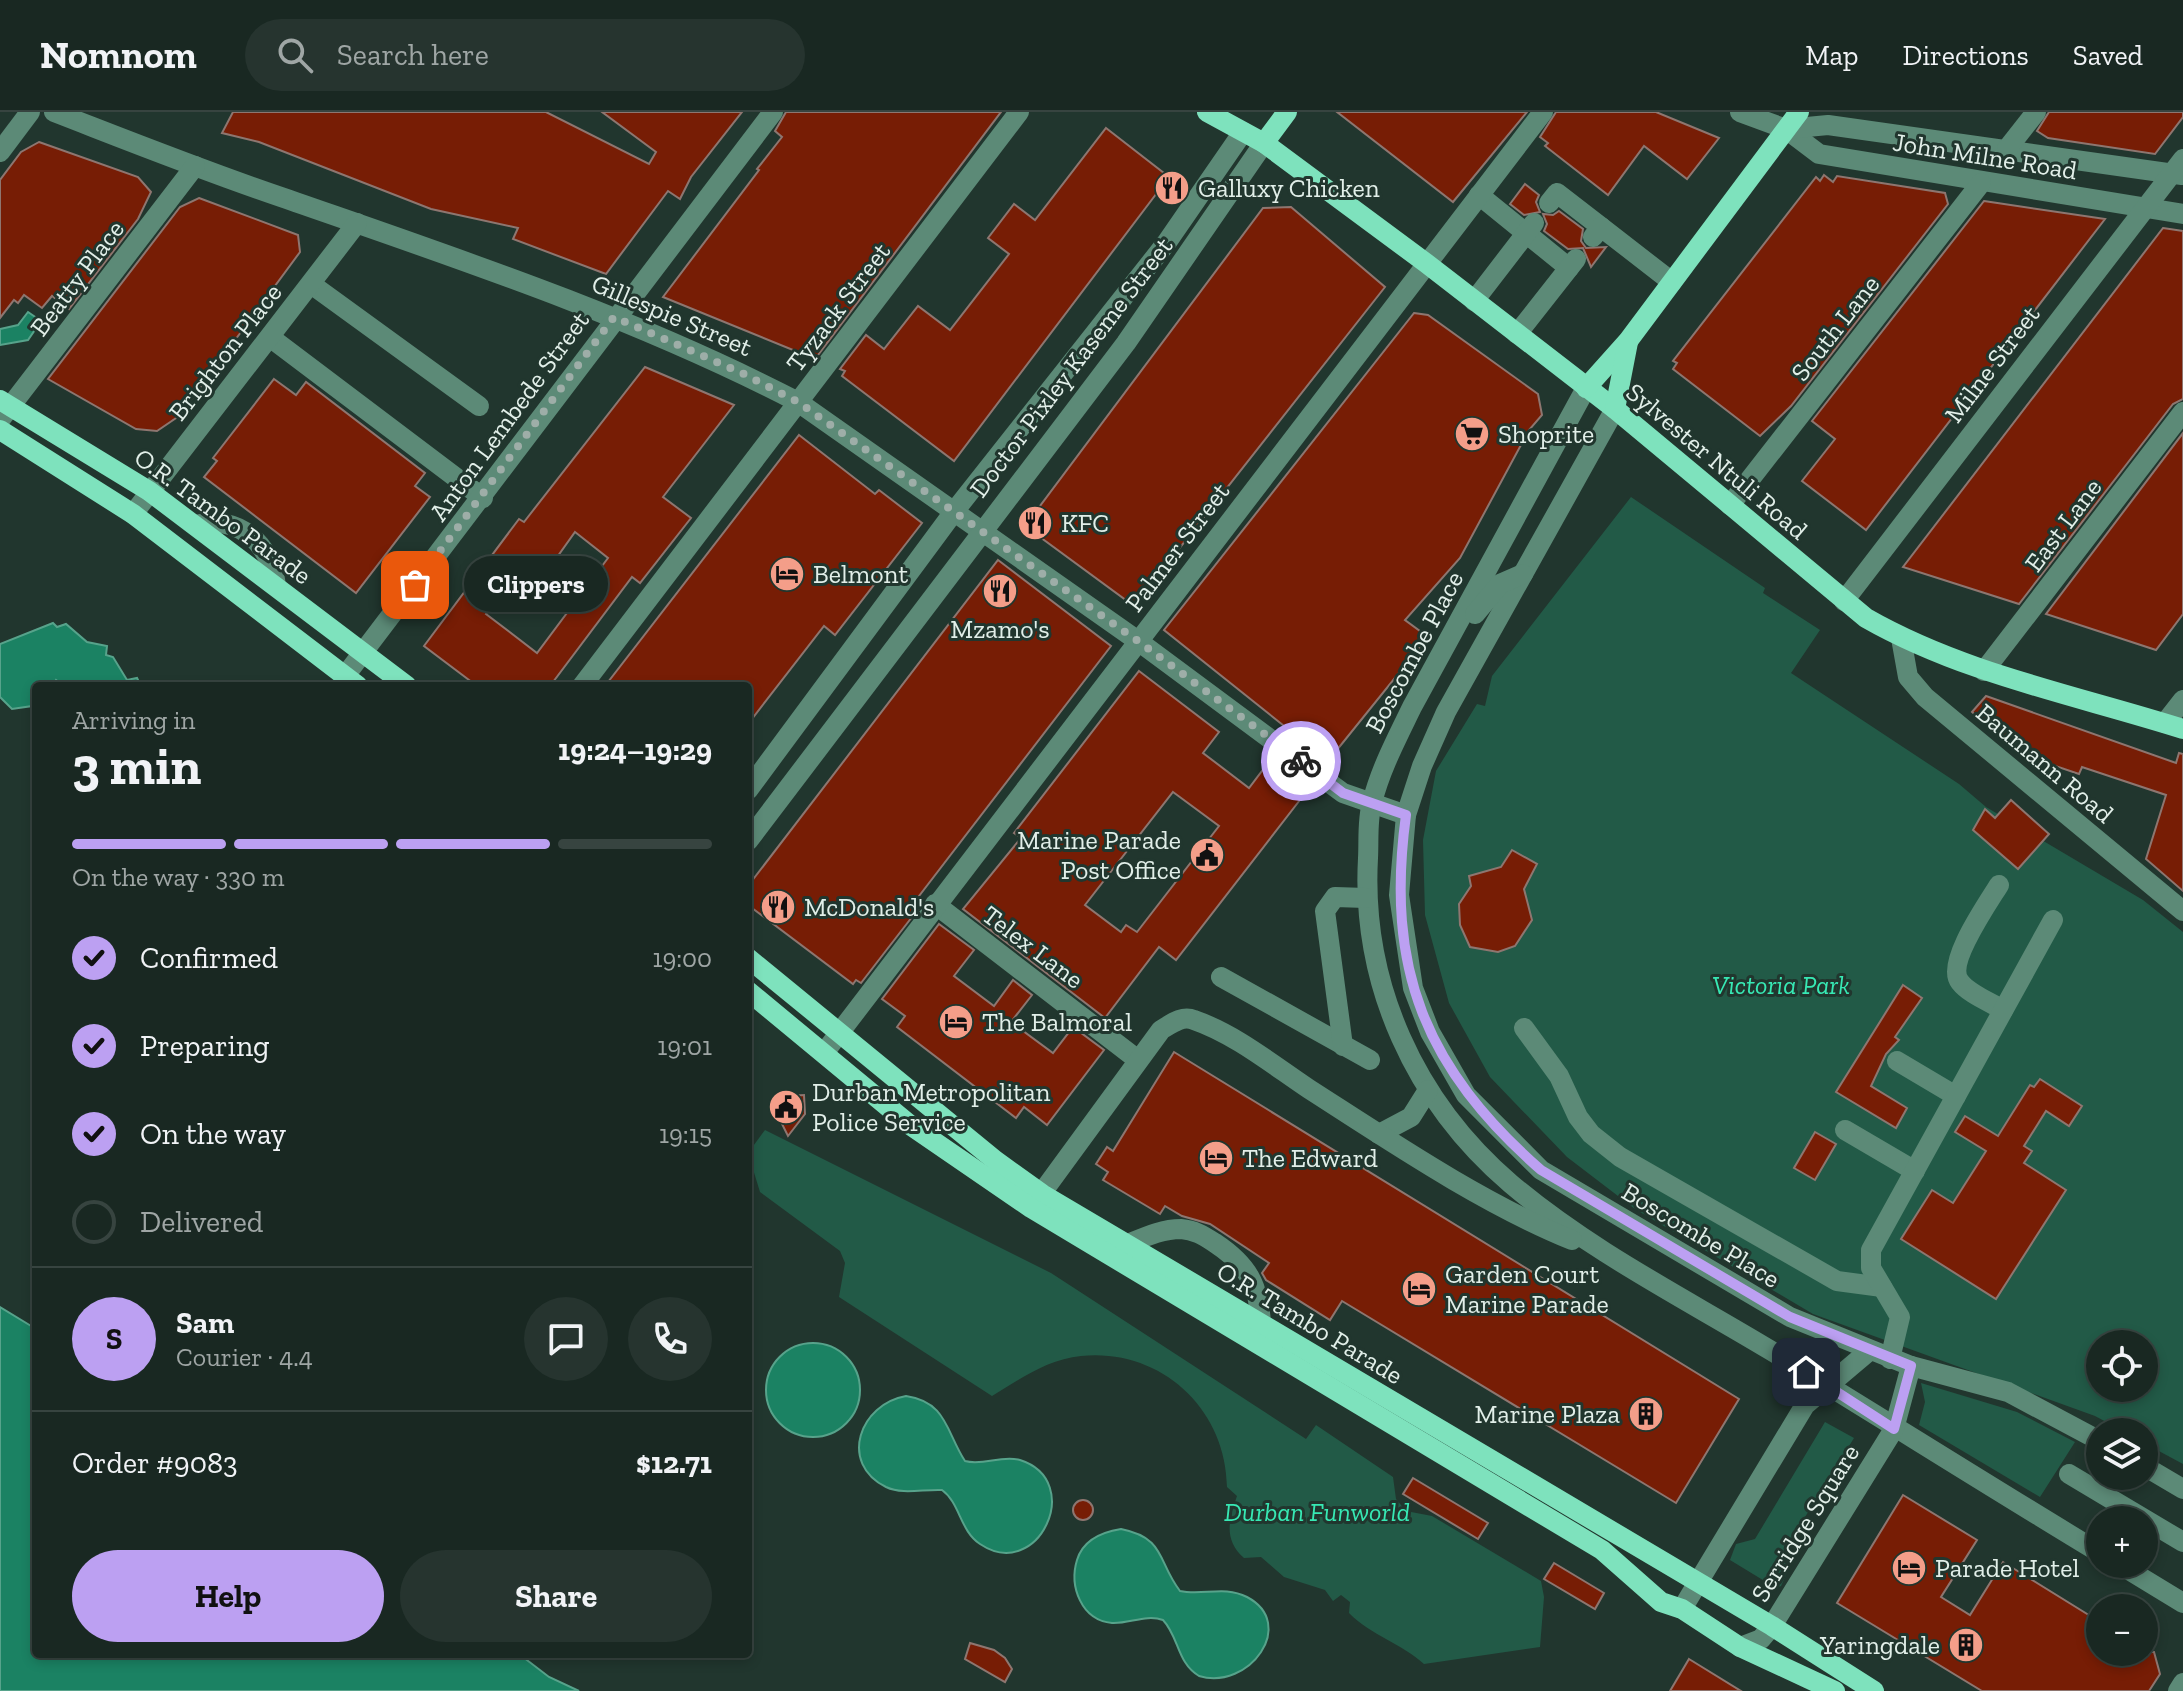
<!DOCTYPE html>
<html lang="en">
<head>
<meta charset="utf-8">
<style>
	:root { --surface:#192822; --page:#26342f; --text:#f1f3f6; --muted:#9fa6a5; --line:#374440; --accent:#bca0f2 }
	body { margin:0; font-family:"Zilla Slab",serif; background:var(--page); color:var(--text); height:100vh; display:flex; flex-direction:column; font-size:30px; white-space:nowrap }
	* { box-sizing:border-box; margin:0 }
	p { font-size:26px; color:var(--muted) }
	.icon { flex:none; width:44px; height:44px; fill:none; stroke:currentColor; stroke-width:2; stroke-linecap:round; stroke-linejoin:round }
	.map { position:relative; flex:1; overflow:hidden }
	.details { position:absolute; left:32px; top:570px; width:720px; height:976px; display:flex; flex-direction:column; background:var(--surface); border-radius:8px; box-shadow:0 4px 12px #0003,0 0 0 2px var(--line) }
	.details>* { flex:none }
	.controls { position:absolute; left:2086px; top:1218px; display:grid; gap:16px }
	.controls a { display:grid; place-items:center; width:72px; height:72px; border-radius:50%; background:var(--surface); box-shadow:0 4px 12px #0003,0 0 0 2px var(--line); font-size:40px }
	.pin { position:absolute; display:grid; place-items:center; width:68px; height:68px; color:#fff; margin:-34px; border-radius:16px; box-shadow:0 4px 12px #0006 }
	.courier { position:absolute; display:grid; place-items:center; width:80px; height:80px; margin:-40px; border:6px solid #bca0f2; border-radius:50%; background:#fff; color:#222; box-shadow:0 2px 10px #0007 }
	.bubble { position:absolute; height:56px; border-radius:28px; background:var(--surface); box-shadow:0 4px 12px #0003,0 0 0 2px var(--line); font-size:26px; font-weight:700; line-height:56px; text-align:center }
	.summary em { font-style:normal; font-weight:700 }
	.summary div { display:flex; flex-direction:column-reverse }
	.summary { display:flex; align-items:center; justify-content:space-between; height:136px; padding:0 40px }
	h1 { font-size:52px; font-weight:700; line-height:60px }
	.bar { display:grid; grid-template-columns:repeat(4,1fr); gap:12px 8px; align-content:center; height:96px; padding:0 40px }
	.bar i { height:10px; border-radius:6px; background:var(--line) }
	.bar .selected { background:var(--accent) }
	.bar p { grid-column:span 4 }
	.line { display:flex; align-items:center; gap:20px; padding:0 40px; border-top:2px solid var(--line) }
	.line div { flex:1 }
	.round { display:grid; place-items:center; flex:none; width:84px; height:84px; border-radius:42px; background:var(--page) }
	ol { padding:0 40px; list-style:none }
	li { display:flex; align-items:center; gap:24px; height:88px }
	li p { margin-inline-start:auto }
	li .icon { padding:8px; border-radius:50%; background:var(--accent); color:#111; stroke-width:4 }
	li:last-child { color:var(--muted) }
	li i { width:44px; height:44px; border:4px solid var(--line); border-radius:50% }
	.action { display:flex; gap:16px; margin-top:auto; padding:16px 40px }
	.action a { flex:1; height:92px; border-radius:48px; background:var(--accent); color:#111; font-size:32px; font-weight:700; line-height:92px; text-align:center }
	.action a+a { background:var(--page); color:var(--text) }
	header { display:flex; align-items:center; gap:48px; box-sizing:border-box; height:112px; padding:0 40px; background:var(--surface); border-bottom:2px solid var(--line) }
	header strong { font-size:38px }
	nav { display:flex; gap:44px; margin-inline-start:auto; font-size:28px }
	.search { width:560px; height:72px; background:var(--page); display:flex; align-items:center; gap:20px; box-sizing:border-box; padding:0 28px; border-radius:44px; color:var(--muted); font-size:30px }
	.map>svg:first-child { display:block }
</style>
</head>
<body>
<header>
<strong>Nomnom</strong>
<div class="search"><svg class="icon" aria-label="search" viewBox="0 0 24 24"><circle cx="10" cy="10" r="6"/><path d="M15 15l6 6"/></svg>Search here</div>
<nav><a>Map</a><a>Directions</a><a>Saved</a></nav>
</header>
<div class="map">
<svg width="2183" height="1579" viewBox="0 0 2183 1579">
	<rect width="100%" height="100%" fill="#21362e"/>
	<g fill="#225a47" fill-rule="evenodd">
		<path d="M1631 385 1765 476 1763 481 1820 518 1791 561 1959 672 1986 695 2143 788 2183 820V1352L2144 1331V1320H2125L2095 1304 1813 1202 1635 1097 1567 1045 1490 965 1449 891 1425 803 1423 728 1436 659 1477 592 1485 594 1492 564ZM2100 1232H2144V1276H2100Z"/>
		<path d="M765 1018 1051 1161 1306 1327 1316 1313 1393 1365 1396 1387 1406 1399 1432 1404 1541 1469 1544 1485 1540 1535 1424 1552C1401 1531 1372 1524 1349 1501L1350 1490 1341 1483 1333 1489 1325 1478 1284 1465 1261 1445 1244 1446C1223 1428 1229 1407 1237 1384L1227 1375C1226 1296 1160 1236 1081 1244 1048 1247 1020 1267 992 1284L839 1185 845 1151 840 1139 760 1080 748 1041Z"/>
		<polygon points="1921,1271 2017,1300 2075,1330 2040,1385 1919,1313 1925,1290"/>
		<polygon points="1825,1310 1854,1326 1779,1447 1790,1454 1781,1474 1776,1476 1730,1448 1736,1432 1755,1427"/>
	</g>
	<g fill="#1b8263" stroke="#57a38b" stroke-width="2">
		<polygon points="28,200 41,209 28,228 0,233 0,217 18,213"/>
		<polygon points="53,511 57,515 66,512 87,530 107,534 106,543 113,545 127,568 137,566 141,574 64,574 56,568 52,574 36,574 32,594 12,597 0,585 0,532"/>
		<polygon points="0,1195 36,1217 36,1542 519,1542 549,1565 579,1579 0,1579"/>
		<circle cx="813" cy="1278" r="47"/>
		<path d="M906 1284C947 1290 946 1320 965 1349 983 1354 1001 1343 1020 1348 1086 1369 1038 1471 980 1432 960 1419 960 1391 942 1378 923 1377 903 1383 886 1375 838 1351 860 1292 906 1284Z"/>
		<path d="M1121 1417C1166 1426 1157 1449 1180 1479 1203 1484 1224 1473 1247 1485 1298 1512 1249 1579 1199 1564 1177 1551 1179 1525 1163 1508 1146 1502 1129 1512 1112 1511 1081 1508 1069 1474 1077 1448 1083 1428 1102 1420 1121 1417Z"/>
	</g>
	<g fill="#771d05" stroke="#8e7670" stroke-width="2" fill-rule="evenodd">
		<polygon points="233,0 546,0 649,52 656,40 602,0 742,0 691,65 680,87 668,79 606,162 513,127 518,116 431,97 259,30 222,21"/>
		<polygon points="786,0 1001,0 815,247 663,185 759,58 757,57 782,25 775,19"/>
		<polygon points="1337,0 1527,0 1453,90"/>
		<polygon points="1556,0 1656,0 1719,26 1687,67 1644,34 1608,83 1545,34 1548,31 1540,25"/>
		<polygon points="2049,0 2183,0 2183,5 2155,42 2048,26 2037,19"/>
		<polygon points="1106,16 1169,65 954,349 842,264 845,259 840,257 866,223 884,237 918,194 950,218 1009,142 988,126 1014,92 1035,108"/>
		<polygon points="39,30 138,65 151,80 138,107 69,197 52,184 42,196 24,183 18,191 14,188 0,206 0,68 21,40"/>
		<polygon points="1824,63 1833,70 1837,64 1945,81 1948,92 1791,294 1760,324 1673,257 1677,251 1673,249 1816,65 1820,69"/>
		<polygon points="1525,72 1539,83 1536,90 1540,100 1524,103 1510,92"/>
		<polygon points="199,86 298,123 300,140 179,304 157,319 136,317 48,267 180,95"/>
		<polygon points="1984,89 2105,107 1866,418 1802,369 1835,327 1812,309"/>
		<polygon points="1291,95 1385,175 1134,494 1025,414 1263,96"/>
		<polygon points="1559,99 1583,117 1581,129 1586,136 1606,135 1591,155 1583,136 1568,137 1544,119 1547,112 1543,102 1553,103"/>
		<polygon points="2163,116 2183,119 2183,287 2173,292 2019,492 1903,455"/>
		<polygon points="1414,201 1428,203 1538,282 1542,303 1529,318 1460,446 1405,508 1428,525 1328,649 1164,518"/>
		<path d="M645 255 734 293 663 385 691 406 640 471 632 465 550 574H477L424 534 519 407 524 410ZM575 420 608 446 537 541 486 502 526 448 545 462Z"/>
		<polygon points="274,267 296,283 306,270 425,361 415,374 430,385 356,481 204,365 217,349 213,346"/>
		<polygon points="2183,321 2183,502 2156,538 2046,502"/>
		<polygon points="799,323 875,382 879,378 922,411 835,523 824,514 748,612 748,574 605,574"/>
		<polygon points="998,448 1111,534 916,788 922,792 861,871 856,868 853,872 748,793 748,774"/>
		<path d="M1139 559 1219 620 1203 641 1249 676 1265 655 1303 684 1176 848 1159 835 1105 906 963 797 1021 726 1014 721ZM1173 680 1219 714 1137 820 1126 813 1121 820 1085 793Z"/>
		<polygon points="1986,584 2176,651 2179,641 2183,642 2183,779 2146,747 2166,683 2082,655 2079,662 2020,642 1972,600"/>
		<polygon points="2011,688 2049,722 2018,757 1973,718 1985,697 1995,706"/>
		<polygon points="1512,738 1537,752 1524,777 1532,808 1515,834 1498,840 1470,835 1460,813 1459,792 1471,774 1469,764 1501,755"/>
		<polygon points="939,812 974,838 954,864 994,894 1013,868 1032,883 1011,910 1053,941 1073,915 1104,938 1047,1013 1024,995 1016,1006 897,915 905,904 882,887"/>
		<polygon points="1903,873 1922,886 1895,925 1899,928 1886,942 1871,974 1907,996 1896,1016 1836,980"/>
		<polygon points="1174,940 1739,1287 1676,1391 1342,1189 1330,1208 1266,1168 1262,1161 1269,1151 1210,1112 1182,1104 1165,1094 1160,1102 1103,1068 1108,1060 1096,1052 1107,1035 1113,1039"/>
		<polygon points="2040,967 2082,994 2069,1014 2046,999 2024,1034 2032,1039 2024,1051 2066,1078 1996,1187 1901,1127 1932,1078 1953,1091 1986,1039 1955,1020 1965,1004 1998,1024 2030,973 2034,975"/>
		<polygon points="804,983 805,1002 788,1024 773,994 784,991 785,984"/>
		<polygon points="1815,1020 1836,1032 1815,1068 1794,1056"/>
		<polygon points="1413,1366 1488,1411 1478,1427 1403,1382"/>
		<polygon points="1903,1383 1977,1428 1941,1485 1970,1503 2003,1450 2100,1510 2100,1540 2154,1540 2160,1562 2149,1579 1982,1579 1837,1491"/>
		<circle cx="1083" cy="1398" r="10"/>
		<polygon points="1554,1451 1604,1481 1595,1497 1544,1467"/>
		<polygon points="970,1531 994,1538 1005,1546 1012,1557 1005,1570 965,1547"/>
		<polygon points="1689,1547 1741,1579 1670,1579"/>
	</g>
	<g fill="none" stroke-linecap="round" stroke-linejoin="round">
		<g stroke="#5c8a77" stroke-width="20">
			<path d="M54 0C129 29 204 59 281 85 456 146 632 204 798 290L1138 529 1343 681 1406 703"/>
			<polyline points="1740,0 1786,17 1819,42 2183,102"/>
			<polyline points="1786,17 1828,13 2182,63"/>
			<polyline points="2007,37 2036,0"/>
			<polyline points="0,40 30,0"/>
			<polyline points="1479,83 1569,156"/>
			<polyline points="1549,91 1557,81 1601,115"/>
			<polyline points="1593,125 1601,115 1672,170"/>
			<polyline points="311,172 479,294"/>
			<polyline points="1474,189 1534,111"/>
			<polyline points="1517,222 1576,147"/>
			<polyline points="271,226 483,386"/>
			<path d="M1586 276 1412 595C1397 626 1380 658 1372 691 1367 708 1369 729 1368 746 1361 872 1415 990 1511 1072 1589 1138 1682 1185 1770 1238 1880 1305 1989 1374 2100 1441"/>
			<polyline points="1615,297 1446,600 1422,654 1406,703 1399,783 1413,876 1430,920 1466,983 1541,1058 1790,1205 1911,1254 2008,1280 2100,1329"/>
			<polyline points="0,308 195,54"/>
			<polyline points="1730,393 1981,71"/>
			<polyline points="133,402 357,111"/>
			<path d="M195 413C238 402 271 431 276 474"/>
			<polyline points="1844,489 2183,47"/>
			<polyline points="1475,502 1500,472 1523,462"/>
			<polyline points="1901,526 1908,565 1925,585 2183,799"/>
			<polyline points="1984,559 2183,300"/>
			<polyline points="345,564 773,0"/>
			<polyline points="582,574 1019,0"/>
			<polyline points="2165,611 2183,588"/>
			<polyline points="748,678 953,401 1167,130 1243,20"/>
			<polyline points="748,729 1126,231 1264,31"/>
			<path d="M1999 773C1988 791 1945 852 1960 870 1969 882 1990 890 2003 898"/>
			<polyline points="935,792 1138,948"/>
			<polyline points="1221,865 1370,948"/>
			<polyline points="1524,916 1559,964 1578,1005 1591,1022 1620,1045 1837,1169 1882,1175"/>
			<polyline points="1343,934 1325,799 1335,785 1366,786"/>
			<polyline points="824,941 1543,0"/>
			<polyline points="1897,949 1956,984"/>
			<polyline points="1845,1018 1915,1059"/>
			<polyline points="1379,1022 1411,1005 1428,978"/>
			<path d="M1033 1093 1161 918C1171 912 1182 903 1194 908 1235 922 1273 953 1309 977 1390 1029 1483 1092 1572 1128"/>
			<path d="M1128 1132C1145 1125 1162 1117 1181 1117 1195 1118 1204 1124 1215 1131 1248 1153 1259 1173 1261 1212"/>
			<polyline points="1890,1247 1900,1205 1871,1156 1871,1138 2053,808"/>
			<polyline points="2144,1354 2183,1377"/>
			<polyline points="2069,1362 2183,1430"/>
			<polyline points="2119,1452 2183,1491"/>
			<polyline points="1682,1497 1805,1293 1869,1239"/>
			<polyline points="1740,1535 1761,1527 1772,1514 1894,1317 1911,1254"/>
			<polyline points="2178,1579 2183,1571"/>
		</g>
		<g stroke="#7ee2bd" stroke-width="20">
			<path d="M1207 0 1264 31 1426 151 1615 297 1866 506C1964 562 2076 583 2183 617"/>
			<polyline points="1264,31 1287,0"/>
			<polyline points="1586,276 1628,229 1799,0"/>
			<polyline points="0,288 149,379 407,574"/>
			<polyline points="1615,297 1628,230"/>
			<polyline points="0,318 133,402 358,574"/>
			<polyline points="748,846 996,1049 1042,1082 1772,1514 1874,1579"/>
			<polyline points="748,879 910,1013 1031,1096 1602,1438 1661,1490 1682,1497 1740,1535 1835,1579"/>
		</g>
	</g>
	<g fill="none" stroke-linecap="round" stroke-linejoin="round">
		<polyline stroke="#9eaea8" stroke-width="8" stroke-dasharray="0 14.4" points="415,473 614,205 742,261 798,290 1138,529 1301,649"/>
		<path stroke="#bca0f2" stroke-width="10" d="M1301 649 1343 681 1406 703C1385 857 1425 956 1541 1058L1790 1205 1911 1254 1894 1317 1806 1260"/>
	</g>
	<defs>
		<g id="restaurant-disc" transform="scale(1.8)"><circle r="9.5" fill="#f49e89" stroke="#21362e"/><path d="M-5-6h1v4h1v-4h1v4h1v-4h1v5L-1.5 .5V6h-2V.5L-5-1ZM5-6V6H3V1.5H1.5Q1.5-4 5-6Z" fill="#111"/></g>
		<g id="supermarket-disc" transform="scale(1.8)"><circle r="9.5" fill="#f49e89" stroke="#21362e"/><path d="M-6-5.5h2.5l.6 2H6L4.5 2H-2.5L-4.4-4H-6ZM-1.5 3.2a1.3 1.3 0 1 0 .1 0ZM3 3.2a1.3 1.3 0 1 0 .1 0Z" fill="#111"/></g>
		<g id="hotel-disc" transform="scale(1.8)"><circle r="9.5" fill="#f49e89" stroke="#21362e"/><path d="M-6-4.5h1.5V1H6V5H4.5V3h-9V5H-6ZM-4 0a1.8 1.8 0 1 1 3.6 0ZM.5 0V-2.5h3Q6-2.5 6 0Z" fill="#111"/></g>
		<g id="civic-disc" transform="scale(1.8)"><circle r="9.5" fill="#f49e89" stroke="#21362e"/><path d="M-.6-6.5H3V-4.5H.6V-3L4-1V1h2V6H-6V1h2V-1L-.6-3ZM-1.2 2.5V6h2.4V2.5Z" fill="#111"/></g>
		<g id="building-disc" transform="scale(1.8)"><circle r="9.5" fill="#f49e89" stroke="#21362e"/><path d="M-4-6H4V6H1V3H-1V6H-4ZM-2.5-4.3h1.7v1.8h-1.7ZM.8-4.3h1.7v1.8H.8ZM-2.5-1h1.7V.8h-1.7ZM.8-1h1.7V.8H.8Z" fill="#111"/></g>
	</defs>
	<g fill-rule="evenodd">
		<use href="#restaurant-disc" x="1172" y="76"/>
		<use href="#supermarket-disc" x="1472" y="322"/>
		<use href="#restaurant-disc" x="1035" y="411"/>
		<use href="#hotel-disc" x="787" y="462"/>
		<use href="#restaurant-disc" x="1000" y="479"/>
		<use href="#civic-disc" x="1207" y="743"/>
		<use href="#restaurant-disc" x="778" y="795"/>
		<use href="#hotel-disc" x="956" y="910"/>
		<use href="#civic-disc" x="786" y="995"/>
		<use href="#hotel-disc" x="1216" y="1046"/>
		<use href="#hotel-disc" x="1419" y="1177"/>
		<use href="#building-disc" x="1646" y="1302"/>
		<use href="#hotel-disc" x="1909" y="1456"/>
		<use href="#building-disc" x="1966" y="1533"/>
	</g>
	<g text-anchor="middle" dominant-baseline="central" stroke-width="6" stroke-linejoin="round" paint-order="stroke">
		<g font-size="26" fill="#e2efe9" stroke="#21362e">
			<text transform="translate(1985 44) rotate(9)">John Milne Road</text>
			<text transform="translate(77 166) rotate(-53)">Beatty Place</text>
			<text transform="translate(838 195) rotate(-53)">Tyzack Street</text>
			<text transform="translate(672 203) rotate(23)">Gillespie Street</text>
			<text transform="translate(1835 216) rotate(-52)">South Lane</text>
			<text transform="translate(225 240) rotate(-52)">Brighton Place</text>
			<text transform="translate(1992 252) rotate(-53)">Milne Street</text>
			<text transform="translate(1071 255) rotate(-53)">Doctor Pixley Kaseme Street</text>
			<text transform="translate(509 304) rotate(-54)">Anton Lembede Street</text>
			<text transform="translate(1717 349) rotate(40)">Sylvester Ntuli Road</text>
			<text transform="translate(223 404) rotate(36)">O.R. Tambo Parade</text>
			<text transform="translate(2063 413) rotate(-53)">East Lane</text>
			<text transform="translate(1177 435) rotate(-53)">Palmer Street</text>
			<text transform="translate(1414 540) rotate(-62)">Boscombe Place</text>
			<text transform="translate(2045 651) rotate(40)">Baumann Road</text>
			<text transform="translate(1033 835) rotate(37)">Telex Lane</text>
			<text transform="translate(1701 1123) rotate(31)">Boscombe Place</text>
			<text transform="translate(1310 1211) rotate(31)">O.R. Tambo Parade</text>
			<text transform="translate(1805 1411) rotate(-58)">Serridge Square</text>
		</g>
		<g font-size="26" fill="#e2efe9" stroke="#21362e" text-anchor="start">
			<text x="1198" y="76">Galluxy Chicken</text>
			<text x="1498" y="322">Shoprite</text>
			<text x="1061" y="411">KFC</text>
			<text x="813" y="462">Belmont</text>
			<text x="1000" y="517" text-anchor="middle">Mzamo's</text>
			<text x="1181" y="728" text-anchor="end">Marine Parade<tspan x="1181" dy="30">Post Office</tspan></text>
			<text x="804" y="795">McDonald's</text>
			<text x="982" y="910">The Balmoral</text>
			<text x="812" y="980">Durban Metropolitan<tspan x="812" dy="30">Police Service</tspan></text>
			<text x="1242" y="1046">The Edward</text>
			<text x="1445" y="1162">Garden Court<tspan x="1445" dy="30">Marine Parade</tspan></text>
			<text x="1620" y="1302" text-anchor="end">Marine Plaza</text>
			<text x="1935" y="1456">Parade Hotel</text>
			<text x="1940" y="1533" text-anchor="end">Yaringdale</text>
		</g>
		<g font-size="26" font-style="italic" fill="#37e9b4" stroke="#21362e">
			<text x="1781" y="873">Victoria Park</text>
			<text x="1317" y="1400">Durban Funworld</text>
		</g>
	</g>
</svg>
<div class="controls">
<a><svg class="icon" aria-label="locate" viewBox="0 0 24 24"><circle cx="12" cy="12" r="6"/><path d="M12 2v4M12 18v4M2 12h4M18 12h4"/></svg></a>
<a><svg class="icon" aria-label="layers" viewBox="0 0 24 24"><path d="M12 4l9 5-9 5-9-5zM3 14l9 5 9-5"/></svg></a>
<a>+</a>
<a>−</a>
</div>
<div class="pin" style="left:415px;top:473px;background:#ea580c"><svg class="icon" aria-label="bag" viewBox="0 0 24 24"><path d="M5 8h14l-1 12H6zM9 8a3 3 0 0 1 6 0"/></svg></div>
<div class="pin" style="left:1806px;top:1260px;background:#1f2937"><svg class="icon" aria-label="home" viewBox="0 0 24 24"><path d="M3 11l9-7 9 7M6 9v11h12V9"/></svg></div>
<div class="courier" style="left:1301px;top:649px"><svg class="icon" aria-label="bike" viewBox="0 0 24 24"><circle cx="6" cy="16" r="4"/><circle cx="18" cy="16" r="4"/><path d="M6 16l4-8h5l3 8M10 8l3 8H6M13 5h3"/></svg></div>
<div class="bubble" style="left:464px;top:444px;width:144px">Clippers</div>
<section class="details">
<div class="summary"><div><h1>3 min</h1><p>Arriving in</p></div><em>19:24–19:29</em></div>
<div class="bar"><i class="selected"></i><i class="selected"></i><i class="selected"></i><i></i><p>On the way · 330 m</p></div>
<ol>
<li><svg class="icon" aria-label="check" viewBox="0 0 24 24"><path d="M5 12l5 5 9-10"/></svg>Confirmed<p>19:00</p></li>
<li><svg class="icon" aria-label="check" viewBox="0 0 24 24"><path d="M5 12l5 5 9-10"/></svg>Preparing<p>19:01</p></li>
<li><svg class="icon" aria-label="check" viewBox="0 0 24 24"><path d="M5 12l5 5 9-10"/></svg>On the way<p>19:15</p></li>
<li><i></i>Delivered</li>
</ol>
<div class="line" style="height:144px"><b class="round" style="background:var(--accent);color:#111">S</b><div><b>Sam</b><p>Courier · 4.4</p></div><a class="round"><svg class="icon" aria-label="chat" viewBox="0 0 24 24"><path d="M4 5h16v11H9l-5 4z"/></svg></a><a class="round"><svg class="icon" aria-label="phone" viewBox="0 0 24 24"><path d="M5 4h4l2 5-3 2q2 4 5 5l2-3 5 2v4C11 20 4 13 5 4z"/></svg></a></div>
<div class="line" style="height:104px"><div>Order #9083</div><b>$12.71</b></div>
<div class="action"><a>Help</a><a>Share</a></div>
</section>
</div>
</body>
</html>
